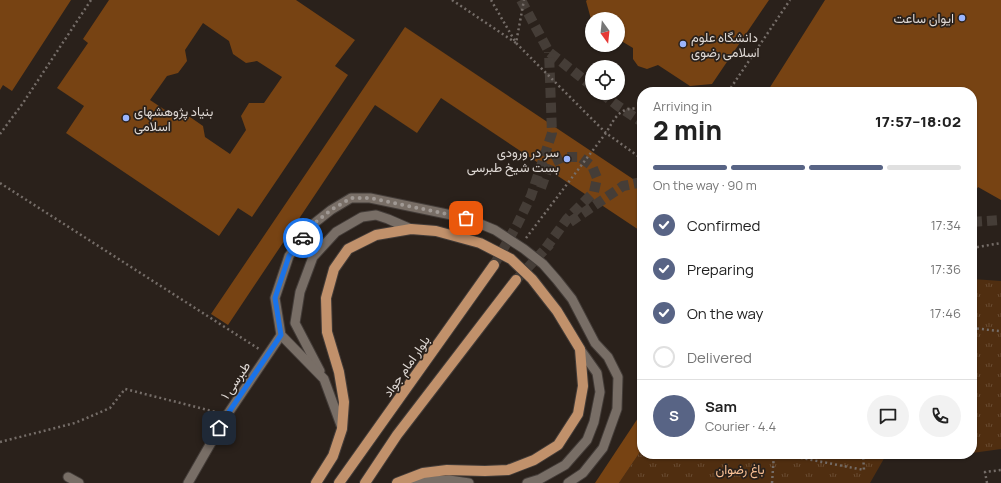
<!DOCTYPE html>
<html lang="en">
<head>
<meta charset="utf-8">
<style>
	:root { --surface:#fff; --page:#f2f2f2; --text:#222; --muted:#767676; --line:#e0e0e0; --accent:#586485 }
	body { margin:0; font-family:Manrope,Vazirmatn,sans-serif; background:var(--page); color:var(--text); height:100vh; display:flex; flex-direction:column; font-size:15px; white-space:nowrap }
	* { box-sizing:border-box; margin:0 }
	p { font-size:13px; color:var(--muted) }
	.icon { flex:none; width:22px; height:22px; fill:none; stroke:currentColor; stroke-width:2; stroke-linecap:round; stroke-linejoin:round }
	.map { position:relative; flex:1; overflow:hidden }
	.side { position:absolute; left:637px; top:87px; width:340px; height:372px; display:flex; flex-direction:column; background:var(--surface); border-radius:16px; box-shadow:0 1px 3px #0004 }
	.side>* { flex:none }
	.needle { width:26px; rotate:165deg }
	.controls { position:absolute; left:585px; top:12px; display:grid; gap:8px }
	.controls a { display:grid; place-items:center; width:40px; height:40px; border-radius:50%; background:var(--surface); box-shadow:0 1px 3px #0004; font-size:20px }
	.pin { position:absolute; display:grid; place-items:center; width:34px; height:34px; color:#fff; margin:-17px; border-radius:8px; box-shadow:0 2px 6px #0006 }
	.courier { position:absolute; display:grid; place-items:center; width:40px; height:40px; margin:-20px; border:3px solid #1a73e8; border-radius:50%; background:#fff; color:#222; box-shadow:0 1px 5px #0007 }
	.summary em { font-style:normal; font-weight:800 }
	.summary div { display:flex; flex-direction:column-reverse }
	.summary { display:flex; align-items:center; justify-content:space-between; height:68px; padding:0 16px }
	h1 { font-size:26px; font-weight:800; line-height:30px }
	.bar { display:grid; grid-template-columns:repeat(4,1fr); gap:6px 4px; align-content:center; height:48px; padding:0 16px }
	.bar i { height:5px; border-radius:3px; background:var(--line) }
	.bar .selected { background:var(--accent) }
	.bar p { grid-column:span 4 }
	.line { display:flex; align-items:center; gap:10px; padding:0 16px; border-top:1px solid var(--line) }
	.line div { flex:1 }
	.round { display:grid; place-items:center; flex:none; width:42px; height:42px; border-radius:21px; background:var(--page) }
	ol { padding:0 16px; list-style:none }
	li { display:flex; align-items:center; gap:12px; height:44px }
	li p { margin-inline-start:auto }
	li .icon { padding:4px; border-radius:50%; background:var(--accent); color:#fff; stroke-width:4 }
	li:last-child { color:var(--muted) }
	li i { width:22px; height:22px; border:2px solid var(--line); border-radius:50% }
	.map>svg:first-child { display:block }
</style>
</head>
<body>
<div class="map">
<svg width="1001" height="483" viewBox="0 0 1001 483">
	<defs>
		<pattern id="park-tufts" width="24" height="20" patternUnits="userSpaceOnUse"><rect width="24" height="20" fill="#502e10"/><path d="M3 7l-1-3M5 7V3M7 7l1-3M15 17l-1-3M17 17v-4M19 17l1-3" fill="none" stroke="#694c32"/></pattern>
	</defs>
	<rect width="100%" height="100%" fill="#2a211b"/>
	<g fill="url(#park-tufts)">
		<polygon points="972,279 1001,281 1001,449 972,453"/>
		<polygon points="642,449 642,454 961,454 886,455 870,483 619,483"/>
	</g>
	<g fill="#774313" fill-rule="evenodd">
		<polygon points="0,0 71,0 12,91 3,85 0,90"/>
		<path d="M109 0H296L355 40 335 66 348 75 252 217 238 208 219 236 66 133 84 106 57 88 88 43 83 39ZM203 23 229 41 233 54 246 63 257 61 282 77 264 103H249L241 116 246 130 230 154 205 137 203 126 190 117 177 118 150 100 167 76 178 73 187 61 185 50Z"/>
		<polygon points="587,0 769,0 712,84 690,86 658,65 647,69 638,66 633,59 633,48 618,39 618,19 591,19 586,1"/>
		<polygon points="825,0 1001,0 1001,200 978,187 972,197 972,92 767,92"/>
		<polygon points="405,27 642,185 642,232 441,98 417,133 375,105 228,325 211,314"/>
		<polygon points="642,412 642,449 619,483 595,483"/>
	</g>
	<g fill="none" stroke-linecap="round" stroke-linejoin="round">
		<g stroke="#453d37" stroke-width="10" stroke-dasharray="10 5" stroke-linecap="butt">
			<polyline points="521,0 549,52 592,86"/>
			<polyline points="601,93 618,106 642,122"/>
			<polyline points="541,188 550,163 563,157 580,157 592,166 597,178 594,192 567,219 546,248"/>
			<polyline points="570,222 623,186 642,182"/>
			<polyline points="972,222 1001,220"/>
			<polyline points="494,265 517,225 531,196 552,133 549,52"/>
			<polyline points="516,280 550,244"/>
		</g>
		<g stroke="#433c38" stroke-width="11">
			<g id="lane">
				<polyline points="320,371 295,323 300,292 313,257 336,232 362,217 376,215 388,219 411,229"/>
				<polyline points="342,428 324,379 281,335 275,298 289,256 312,225 331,210 351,198 370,198 466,218 495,230 524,249 543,264 557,280 572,299 595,343 608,357 618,377 617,409 603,448 583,473 568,483"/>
				<polyline points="68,477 79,483"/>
				<polyline points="404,482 449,480 469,483"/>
				<polyline points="188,483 227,415 281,335"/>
				<polyline points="527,483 540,479 565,465 587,440 594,422 600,392 597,373 580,349"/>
			</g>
		</g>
		<g stroke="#433c38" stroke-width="12">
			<g id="primary">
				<polyline points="316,483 333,456 342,429 344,402 339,372 327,332 326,298 334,269 348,249 376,235 411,229 436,231 480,243 511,259 532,279 557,311 580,349 583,386 578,414 558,445 534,460 508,470 485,471 447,470 423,473 397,483"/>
				<polyline points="339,483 494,265"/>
				<polyline points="365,483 397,435 516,280"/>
			</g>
		</g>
		<g stroke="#756d68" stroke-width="2.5" stroke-dasharray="2 3" stroke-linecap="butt">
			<polyline points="452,0 516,43 524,0"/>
			<polyline points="491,0 516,43 606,133 642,159"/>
			<polyline points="728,92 790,0"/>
			<polyline points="0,134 23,103 91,0"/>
			<polyline points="0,183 259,349"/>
			<path d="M526 238 606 133C616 116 620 106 642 109"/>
			<polyline points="972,248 1001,243"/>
			<polyline points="972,328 999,331"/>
			<polyline points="0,442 75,423 110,408 125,389 216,412"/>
			<polyline points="781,454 864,470 863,454"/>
			<polyline points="772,483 774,454"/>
			<polyline points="987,483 985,472 1001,470"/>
		</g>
		<use href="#lane" stroke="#786e66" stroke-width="9"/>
		<use href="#primary" stroke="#c1916b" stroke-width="10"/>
	</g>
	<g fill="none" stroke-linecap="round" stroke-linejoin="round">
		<polyline stroke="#a09994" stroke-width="4" stroke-dasharray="0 7.2" points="303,238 312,225 331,210 351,198 370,198 466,218"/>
		<polyline stroke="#1a73e8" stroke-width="5" points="219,428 227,415 281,335 275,298 289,256 303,238"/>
	</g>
	<g fill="#9bb5fd" stroke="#2a211b" stroke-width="1.5">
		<circle cx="962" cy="18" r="4"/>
		<circle cx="683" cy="44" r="4"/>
		<circle cx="126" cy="118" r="4"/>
		<circle cx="567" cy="159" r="4"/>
	</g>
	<g text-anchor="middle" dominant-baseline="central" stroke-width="3.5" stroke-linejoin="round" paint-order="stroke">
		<g font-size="13" fill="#dfd9d5" stroke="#2a211b" text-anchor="end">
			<text x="954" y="18">ایوان ساعت</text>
			<text x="691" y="37" text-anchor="start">دانشگاه علوم<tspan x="691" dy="15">اسلامی رضوی</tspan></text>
			<text x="134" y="111" text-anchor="start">بنیاد پژوهشهای<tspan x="134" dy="15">اسلامی</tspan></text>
			<text x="559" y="152">سر در ورودی<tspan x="559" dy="15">بست شیخ طبرسی</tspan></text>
		</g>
		<g font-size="13" fill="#dfd9d5" stroke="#2a211b">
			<text transform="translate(406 366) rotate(-55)">بلوار امام جواد</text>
			<text transform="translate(235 380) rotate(-56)">طبرسی ۱</text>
		</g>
		<g font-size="13" fill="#fac195" stroke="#2a211b">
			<text x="740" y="469">باغ رضوان</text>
		</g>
	</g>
</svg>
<div class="controls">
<a><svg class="needle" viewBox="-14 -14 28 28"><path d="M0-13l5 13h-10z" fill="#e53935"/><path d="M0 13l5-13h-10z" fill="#767676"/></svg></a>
<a><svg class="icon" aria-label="locate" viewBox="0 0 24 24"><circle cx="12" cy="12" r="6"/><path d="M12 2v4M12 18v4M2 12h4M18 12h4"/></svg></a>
</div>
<div class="pin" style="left:466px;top:218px;background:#ea580c"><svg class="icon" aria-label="bag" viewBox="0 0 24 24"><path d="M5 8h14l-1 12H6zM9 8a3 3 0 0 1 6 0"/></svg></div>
<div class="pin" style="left:219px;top:428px;background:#1f2937"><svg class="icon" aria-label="home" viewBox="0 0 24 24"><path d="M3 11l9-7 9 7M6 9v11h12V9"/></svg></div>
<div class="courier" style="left:303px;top:238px"><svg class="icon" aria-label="car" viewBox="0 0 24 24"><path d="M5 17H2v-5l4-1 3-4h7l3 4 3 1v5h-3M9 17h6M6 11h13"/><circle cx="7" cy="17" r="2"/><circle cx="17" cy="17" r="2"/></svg></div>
<section class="side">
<div class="summary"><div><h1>2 min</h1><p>Arriving in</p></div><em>17:57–18:02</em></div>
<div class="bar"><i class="selected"></i><i class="selected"></i><i class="selected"></i><i></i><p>On the way · 90 m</p></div>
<ol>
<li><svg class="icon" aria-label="check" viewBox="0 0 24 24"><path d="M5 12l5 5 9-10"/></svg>Confirmed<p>17:34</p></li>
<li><svg class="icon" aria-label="check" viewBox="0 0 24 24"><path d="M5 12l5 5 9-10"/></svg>Preparing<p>17:36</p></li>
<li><svg class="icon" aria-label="check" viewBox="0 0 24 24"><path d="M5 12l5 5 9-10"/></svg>On the way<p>17:46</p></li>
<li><i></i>Delivered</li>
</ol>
<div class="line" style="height:72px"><b class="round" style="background:var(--accent);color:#fff">S</b><div><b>Sam</b><p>Courier · 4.4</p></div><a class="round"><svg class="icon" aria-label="chat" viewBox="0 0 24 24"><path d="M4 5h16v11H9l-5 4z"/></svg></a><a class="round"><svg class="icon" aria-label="phone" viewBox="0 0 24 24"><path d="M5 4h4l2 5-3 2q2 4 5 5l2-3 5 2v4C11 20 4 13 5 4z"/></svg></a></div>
</section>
</div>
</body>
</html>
